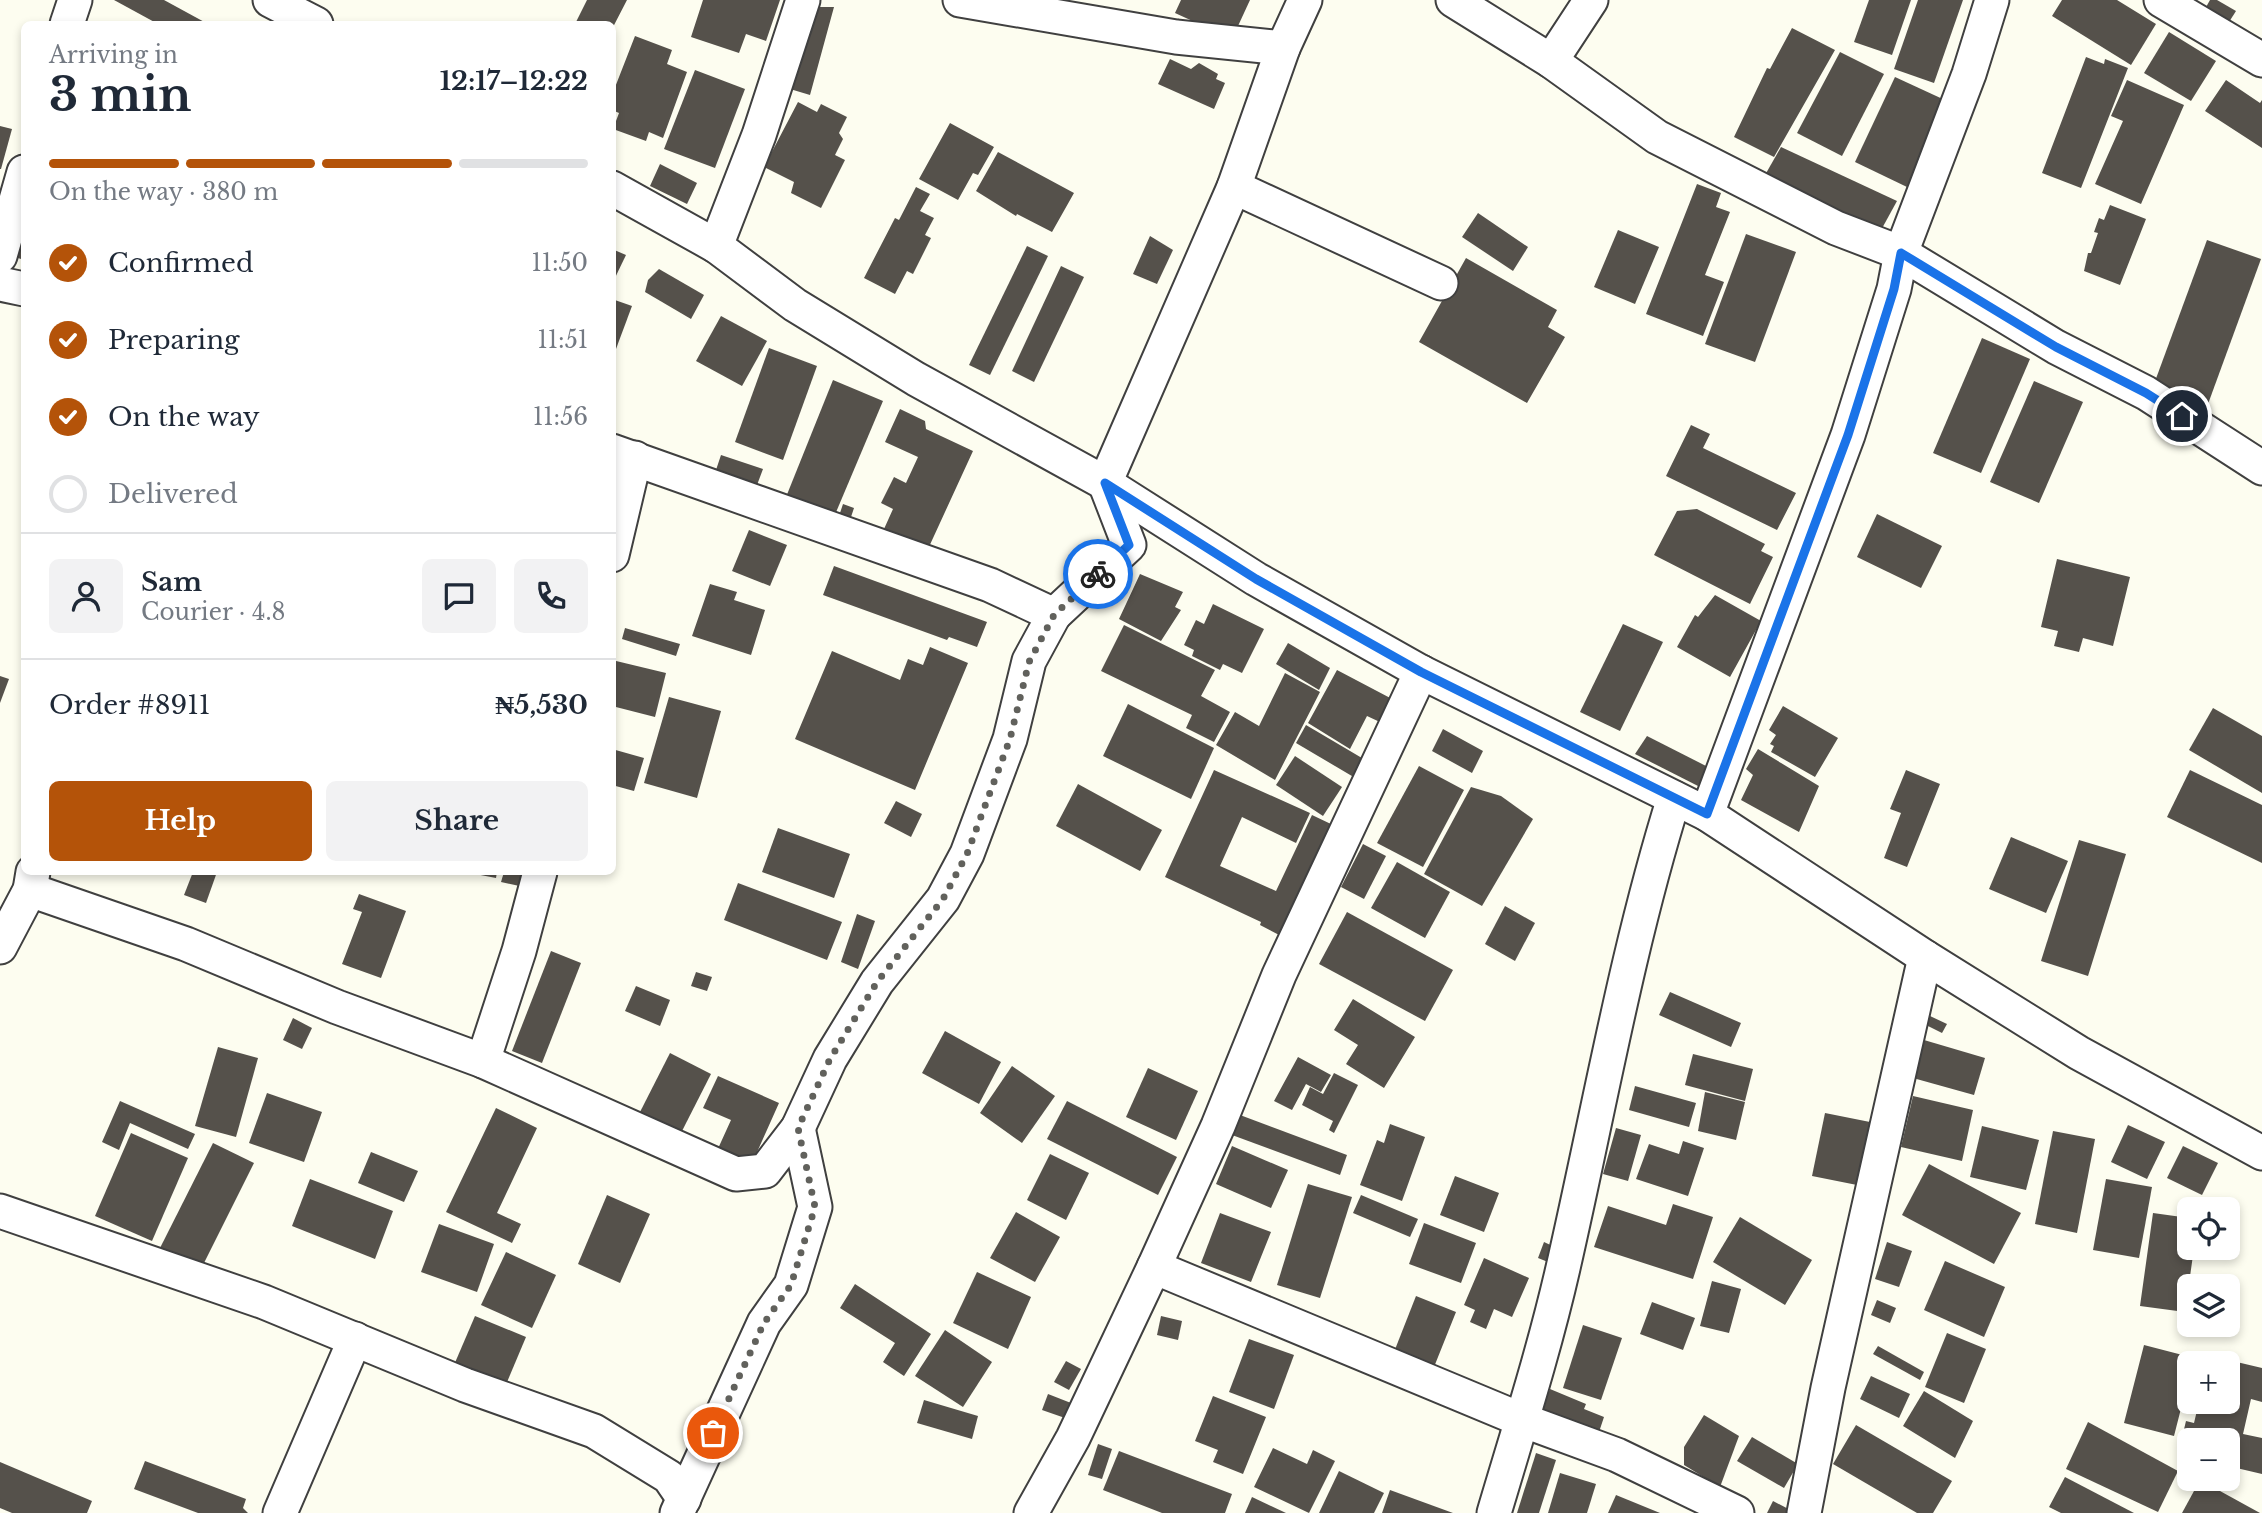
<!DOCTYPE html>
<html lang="en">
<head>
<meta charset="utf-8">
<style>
	:root { --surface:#fff; --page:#f2f2f3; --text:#1f2937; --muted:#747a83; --line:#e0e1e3; --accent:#b45309 }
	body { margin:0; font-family:"Libre Baskerville",serif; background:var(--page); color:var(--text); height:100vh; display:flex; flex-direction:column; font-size:26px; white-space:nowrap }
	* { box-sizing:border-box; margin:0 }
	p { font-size:23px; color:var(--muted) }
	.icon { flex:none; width:38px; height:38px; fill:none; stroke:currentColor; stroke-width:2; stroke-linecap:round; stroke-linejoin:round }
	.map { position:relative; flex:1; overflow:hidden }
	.details { position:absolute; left:21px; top:21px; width:595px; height:854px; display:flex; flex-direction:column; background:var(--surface); border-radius:10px; box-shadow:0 4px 10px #0003 }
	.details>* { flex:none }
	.controls { position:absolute; left:2177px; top:1197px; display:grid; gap:14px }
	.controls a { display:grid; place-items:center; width:63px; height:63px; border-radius:10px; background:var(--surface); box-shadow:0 4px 10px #0003; font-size:35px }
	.pin { position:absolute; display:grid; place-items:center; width:60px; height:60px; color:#fff; margin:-30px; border:4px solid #fff; border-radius:50%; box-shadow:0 2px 7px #0007 }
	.courier { position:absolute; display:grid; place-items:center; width:70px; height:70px; margin:-35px; border:5px solid #1a73e8; border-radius:50%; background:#fff; color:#222; box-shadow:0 2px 9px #0007 }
	.headline em { font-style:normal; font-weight:700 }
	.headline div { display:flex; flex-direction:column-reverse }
	.headline { display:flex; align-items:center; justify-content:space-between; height:119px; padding:0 28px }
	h1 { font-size:46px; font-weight:700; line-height:52px }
	.bar { display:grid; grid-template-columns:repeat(4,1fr); gap:10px 7px; align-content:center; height:84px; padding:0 28px }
	.bar i { height:9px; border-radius:5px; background:var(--line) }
	.bar .selected { background:var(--accent) }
	.bar p { grid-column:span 4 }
	.line { display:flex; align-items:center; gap:18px; padding:0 28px; border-top:2px solid var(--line) }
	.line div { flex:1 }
	.round { display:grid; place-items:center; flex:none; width:74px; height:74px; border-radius:10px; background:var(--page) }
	ol { padding:0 28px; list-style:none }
	li { display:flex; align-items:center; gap:21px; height:77px }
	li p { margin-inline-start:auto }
	li .icon { padding:7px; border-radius:50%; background:var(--accent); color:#fff; stroke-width:4 }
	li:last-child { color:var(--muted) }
	li i { width:38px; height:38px; border:4px solid var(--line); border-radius:50% }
	.cta { display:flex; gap:14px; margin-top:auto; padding:14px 28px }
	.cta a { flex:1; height:80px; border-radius:10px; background:var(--accent); color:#fff; font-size:28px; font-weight:700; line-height:80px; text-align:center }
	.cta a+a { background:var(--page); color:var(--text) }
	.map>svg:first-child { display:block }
</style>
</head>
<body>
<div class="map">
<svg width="2262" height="1513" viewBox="0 0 2262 1513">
	<rect width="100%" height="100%" fill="#fdfdf0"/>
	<g fill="#55514b">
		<polygon points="114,0 164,0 208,24 158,24"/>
		<polygon points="587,0 627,0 612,29 612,24 575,24"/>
		<polygon points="703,0 780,0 766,41 746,34 739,53 691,37"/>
		<polygon points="1181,0 1250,0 1232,39 1175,13"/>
		<polygon points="1869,0 1911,0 1892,55 1854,42"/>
		<polygon points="1918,0 1963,0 1934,83 1894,69"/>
		<polygon points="2062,0 2117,0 2156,24 2131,65 2052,16"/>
		<polygon points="2210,0 2217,0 2236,11 2224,30 2201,16"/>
		<polygon points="811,7 834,7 810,95 790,89"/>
		<polygon points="1792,28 1835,50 1774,157 1734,137 1767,68 1770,69"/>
		<polygon points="2169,32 2216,61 2191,101 2144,73"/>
		<polygon points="635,36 672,50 667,64 687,72 663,138 649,132 646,141 613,129 619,113 612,110 612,95"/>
		<polygon points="1840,52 1884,74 1842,156 1797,133"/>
		<polygon points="2086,57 2104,64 2105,59 2128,68 2081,188 2042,173"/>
		<polygon points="1170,59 1191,69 1199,63 1218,74 1216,79 1225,83 1214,109 1158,84"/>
		<polygon points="695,70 745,89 715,168 664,149"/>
		<polygon points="1895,77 1947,101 1907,187 1855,162"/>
		<polygon points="2127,80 2184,105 2141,204 2095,184 2123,121 2111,116"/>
		<polygon points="2226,80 2260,103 2262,100 2262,148 2205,111"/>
		<polygon points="798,102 817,112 821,104 847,117 839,133 843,139 835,155 845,160 821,208 791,193 794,182 764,167"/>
		<polygon points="950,123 994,147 978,175 973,173 958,200 919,179"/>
		<polygon points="0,126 12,129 1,169 0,169"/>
		<polygon points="1781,147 1897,201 1880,232 1765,175"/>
		<polygon points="998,152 1074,193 1052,232 1017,214 1016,216 976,191"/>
		<polygon points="660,164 697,183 687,204 650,186"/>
		<polygon points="1697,184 1721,193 1716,207 1730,212 1705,275 1724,282 1703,336 1646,314"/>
		<polygon points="916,187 930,194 920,211 934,218 925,235 931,238 913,274 907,271 895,294 864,278 895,218 899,220"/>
		<polygon points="2110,205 2146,219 2120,285 2084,271 2088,253 2091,253 2098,233 2094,232 2099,218 2104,220"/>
		<polygon points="1478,213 1528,247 1513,271 1462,237"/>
		<polygon points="24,220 24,260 12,256"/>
		<polygon points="1618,230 1659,247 1635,304 1594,287"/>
		<polygon points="1746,234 1796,252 1755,362 1705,344"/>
		<polygon points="1150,236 1173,250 1157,284 1133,274"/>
		<polygon points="2207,240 2261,259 2208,404 2154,384"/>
		<polygon points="1027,246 1048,256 990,375 969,365"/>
		<polygon points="612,249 626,255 612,284"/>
		<polygon points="1466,258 1557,310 1548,327 1565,337 1527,403 1419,342"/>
		<polygon points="1061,266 1084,277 1034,382 1012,371"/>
		<polygon points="659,269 704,295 691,319 645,292 648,280"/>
		<polygon points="612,299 632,306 613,357 612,357"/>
		<polygon points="721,316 767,341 742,386 696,361"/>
		<polygon points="1982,338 2030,359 1981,473 1933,453"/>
		<polygon points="769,348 817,366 783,460 735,442"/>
		<polygon points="833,380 883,401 834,517 786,497"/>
		<polygon points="2034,381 2083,402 2039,503 1990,482"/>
		<polygon points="900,409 925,421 926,429 973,451 928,549 884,529 893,509 881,503 894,477 906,483 918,457 885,442"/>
		<polygon points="1691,425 1710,434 1703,448 1796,493 1777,530 1666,476"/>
		<polygon points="721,455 763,469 754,493 713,479"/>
		<polygon points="843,504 854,508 849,523 838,519"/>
		<polygon points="1697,509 1765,544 1761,551 1773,557 1750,604 1654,555 1677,511"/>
		<polygon points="1877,514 1942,546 1921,588 1857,557"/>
		<polygon points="749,530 787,545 770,586 732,571"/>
		<polygon points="2057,559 2130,577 2113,646 2083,638 2079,652 2054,646 2058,631 2041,627"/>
		<polygon points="834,566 987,622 977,647 949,637 947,640 823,595"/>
		<polygon points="1140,574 1183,592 1175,607 1181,610 1161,641 1119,619"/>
		<polygon points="710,584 737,592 734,600 765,610 751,655 692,636"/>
		<polygon points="1715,595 1761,621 1730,677 1677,647 1695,615 1698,617"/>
		<polygon points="1213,604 1264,629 1242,673 1223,664 1220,670 1192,656 1194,650 1184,645 1196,620 1204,624"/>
		<polygon points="1623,624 1663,642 1620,731 1580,712"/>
		<polygon points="1124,625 1215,670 1201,696 1230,712 1214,742 1186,728 1192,715 1101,671"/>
		<polygon points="625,628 680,644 676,656 622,639"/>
		<polygon points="1288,643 1330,668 1319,690 1276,664"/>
		<polygon points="930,647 968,663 915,790 795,739 832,651 900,680 908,659 923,665"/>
		<polygon points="612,660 666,673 655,717 612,706"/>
		<polygon points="1337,670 1394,700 1382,723 1367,716 1350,749 1308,723"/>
		<polygon points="1285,673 1320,692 1275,780 1216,745 1235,712 1259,726"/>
		<polygon points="0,676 9,679 0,703"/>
		<polygon points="669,697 721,711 697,798 644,783"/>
		<polygon points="1128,704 1214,748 1191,799 1103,756"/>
		<polygon points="1783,706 1838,738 1815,777 1771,752 1774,746 1770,744 1776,735 1769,730"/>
		<polygon points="2213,708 2262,736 2262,793 2189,750"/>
		<polygon points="1306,725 1367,761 1357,779 1296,743"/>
		<polygon points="1443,729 1483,751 1472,773 1432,751"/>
		<polygon points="1647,736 1708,767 1698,786 1635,754"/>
		<polygon points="612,749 644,758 634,791 612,785"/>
		<polygon points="1758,749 1819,786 1799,832 1741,800 1753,775 1746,769"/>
		<polygon points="1295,756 1342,787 1323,816 1276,785"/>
		<polygon points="1419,766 1464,790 1423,867 1377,843"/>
		<polygon points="1214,770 1310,813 1296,843 1242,817 1220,866 1276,891 1312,815 1333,825 1281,936 1260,925 1261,922 1165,877"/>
		<polygon points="1906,770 1940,784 1907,867 1884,858 1901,813 1890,809"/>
		<polygon points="2190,770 2262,805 2262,863 2167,817"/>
		<polygon points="1078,784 1162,830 1140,871 1056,826"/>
		<polygon points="1471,787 1501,796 1533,819 1482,906 1424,874"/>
		<polygon points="896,801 922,814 911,837 884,823"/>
		<polygon points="778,828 850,854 834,898 762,872"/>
		<polygon points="2011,837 2068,861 2046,913 1989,889"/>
		<polygon points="2079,840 2126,854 2088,976 2041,961"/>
		<polygon points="1363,844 1386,856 1364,899 1341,887"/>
		<polygon points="1397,862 1450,892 1425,938 1371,908"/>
		<polygon points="193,872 217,872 206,903 184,895"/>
		<polygon points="465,872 497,872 496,878"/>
		<polygon points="504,872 528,872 524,887 501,882"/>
		<polygon points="738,883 842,922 827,960 724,920"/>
		<polygon points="359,894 406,911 381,978 342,964 362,912 353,909"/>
		<polygon points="1505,906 1535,923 1515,961 1485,944"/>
		<polygon points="1347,912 1453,970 1425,1021 1319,964"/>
		<polygon points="857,914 875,921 858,969 841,962"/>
		<polygon points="551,951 581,963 542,1063 512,1051"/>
		<polygon points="696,972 712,977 707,991 691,986"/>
		<polygon points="636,986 670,1000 660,1026 625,1011"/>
		<polygon points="1670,992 1741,1023 1731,1047 1659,1015"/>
		<polygon points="1353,999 1415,1037 1384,1088 1346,1064 1358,1045 1334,1030"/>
		<polygon points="1930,1016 1947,1024 1942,1033 1926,1025"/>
		<polygon points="293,1018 312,1028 302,1049 283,1040"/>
		<polygon points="945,1031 1001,1062 979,1104 922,1073"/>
		<polygon points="1924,1040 1985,1058 1974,1095 1913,1078"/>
		<polygon points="218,1047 258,1058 236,1137 195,1126"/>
		<polygon points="670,1053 711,1074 681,1133 640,1112"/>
		<polygon points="1693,1054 1753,1069 1745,1101 1685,1085"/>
		<polygon points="1298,1057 1331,1075 1321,1092 1306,1084 1292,1110 1274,1101"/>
		<polygon points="1012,1066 1055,1096 1022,1143 980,1113"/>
		<polygon points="1148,1068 1198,1091 1176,1140 1126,1117"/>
		<polygon points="1334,1073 1358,1085 1334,1133 1329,1130 1333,1121 1302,1105 1310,1087 1323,1094"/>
		<polygon points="718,1076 779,1103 750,1168 716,1153 731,1120 703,1108"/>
		<polygon points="1635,1086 1696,1103 1689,1127 1629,1110"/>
		<polygon points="1705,1092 1745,1102 1736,1140 1698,1131"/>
		<polygon points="267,1093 322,1112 304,1162 249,1143"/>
		<polygon points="1913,1096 1973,1110 1962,1161 1901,1147"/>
		<polygon points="120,1101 195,1134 188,1149 130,1123 119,1150 102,1142"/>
		<polygon points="1067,1101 1177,1157 1158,1195 1047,1139"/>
		<polygon points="496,1108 537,1128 497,1213 521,1224 512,1243 446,1212"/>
		<polygon points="1825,1113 1875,1123 1862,1186 1812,1176"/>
		<polygon points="1240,1115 1347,1155 1340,1175 1232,1135"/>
		<polygon points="1390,1124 1425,1137 1402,1201 1360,1185 1377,1140 1384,1143"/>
		<polygon points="2128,1125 2165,1142 2147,1179 2111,1162"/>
		<polygon points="1982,1126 2039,1140 2026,1190 1970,1177"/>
		<polygon points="1616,1128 1641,1135 1628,1181 1603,1174"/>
		<polygon points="2053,1131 2095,1139 2077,1233 2035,1224"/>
		<polygon points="131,1133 188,1158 152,1241 95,1216"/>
		<polygon points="1683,1141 1704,1148 1688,1196 1636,1179 1649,1144 1679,1154"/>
		<polygon points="213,1143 254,1163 201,1269 160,1248"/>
		<polygon points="1232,1146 1288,1170 1271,1208 1216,1184"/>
		<polygon points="2183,1146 2218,1163 2202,1195 2167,1178"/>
		<polygon points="371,1152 418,1171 404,1202 358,1183"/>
		<polygon points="1050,1154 1089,1173 1066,1220 1027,1200"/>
		<polygon points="1929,1164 2021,1213 1994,1264 1902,1215"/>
		<polygon points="1455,1176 1499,1193 1484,1232 1440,1215"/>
		<polygon points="310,1179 393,1211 375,1259 292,1226"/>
		<polygon points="2106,1179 2152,1187 2139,1258 2093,1250"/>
		<polygon points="1308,1184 1352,1197 1320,1298 1277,1285"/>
		<polygon points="607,1195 650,1214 620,1283 578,1264"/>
		<polygon points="1361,1195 1418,1219 1410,1237 1353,1213"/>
		<polygon points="1673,1204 1713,1217 1693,1279 1594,1247 1608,1206 1666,1225"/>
		<polygon points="1016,1212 1060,1237 1035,1282 990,1258"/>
		<polygon points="1220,1213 1271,1232 1251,1282 1201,1263"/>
		<polygon points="2153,1213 2189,1218 2189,1248 2194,1248 2185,1312 2140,1306"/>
		<polygon points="1740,1217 1812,1260 1785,1305 1713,1262"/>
		<polygon points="1424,1223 1476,1243 1461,1283 1409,1264"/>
		<polygon points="439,1224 494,1244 477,1292 421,1272"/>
		<polygon points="1544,1242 1559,1249 1553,1264 1538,1258"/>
		<polygon points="1887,1242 1912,1251 1899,1287 1875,1279"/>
		<polygon points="506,1252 556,1275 532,1328 481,1305"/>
		<polygon points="1484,1258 1529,1278 1512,1317 1494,1309 1486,1329 1470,1322 1475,1310 1464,1305"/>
		<polygon points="1945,1261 2005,1287 1984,1337 1924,1310"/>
		<polygon points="977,1272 1031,1297 1008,1349 953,1323"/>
		<polygon points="1712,1281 1741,1289 1729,1333 1700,1326"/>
		<polygon points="855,1284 931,1334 904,1376 883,1362 895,1343 840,1308"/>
		<polygon points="1416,1296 1456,1312 1434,1367 1394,1352"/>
		<polygon points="1877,1300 1896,1308 1890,1323 1871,1315"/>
		<polygon points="1652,1302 1695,1318 1683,1350 1640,1334"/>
		<polygon points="475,1316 526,1337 505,1387 454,1365"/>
		<polygon points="1161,1316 1182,1321 1178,1340 1157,1335"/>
		<polygon points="1583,1325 1622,1338 1601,1400 1563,1388"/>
		<polygon points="945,1330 992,1362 963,1407 915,1376"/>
		<polygon points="1947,1333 1986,1349 1964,1403 1925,1387"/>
		<polygon points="1249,1339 1294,1355 1274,1409 1229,1392"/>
		<polygon points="2144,1345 2194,1358 2193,1363 2189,1363 2189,1377 2174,1436 2124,1423"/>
		<polygon points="1878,1346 1924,1372 1920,1380 1873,1354"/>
		<polygon points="2203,1354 2262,1368 2262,1402 2251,1399 2243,1434 2262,1438 2262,1474 2228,1466 2228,1440 2189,1440 2189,1457 2178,1454 2186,1421 2194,1423 2199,1402 2228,1402 2228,1363 2201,1363"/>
		<polygon points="1066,1361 1081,1369 1069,1390 1054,1382"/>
		<polygon points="1871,1376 1910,1394 1899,1418 1860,1399"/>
		<polygon points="1550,1389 1586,1404 1584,1409 1604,1417 1598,1435 1541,1412"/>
		<polygon points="1924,1391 1973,1421 1955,1458 1903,1426"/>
		<polygon points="1048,1394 1071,1403 1065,1418 1042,1410"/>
		<polygon points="1213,1396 1266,1417 1243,1474 1213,1462 1218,1450 1195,1441"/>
		<polygon points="924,1400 978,1416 972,1439 917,1423"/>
		<polygon points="1704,1415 1739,1436 1720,1487 1684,1465 1684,1447"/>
		<polygon points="2088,1422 2178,1471 2158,1512 2066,1469"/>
		<polygon points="1856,1425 1952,1481 1933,1513 1917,1513 1833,1464"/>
		<polygon points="1752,1437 1798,1464 1784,1488 1737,1461"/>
		<polygon points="1098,1444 1112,1449 1102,1479 1088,1475"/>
		<polygon points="1273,1448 1307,1464 1313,1450 1335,1461 1309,1513 1254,1487"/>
		<polygon points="1119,1451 1232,1494 1225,1513 1162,1513 1103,1490"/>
		<polygon points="1536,1453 1556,1460 1539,1513 1517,1513"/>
		<polygon points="145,1461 246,1499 243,1508 248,1513 198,1513 134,1489"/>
		<polygon points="0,1462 92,1501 87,1513 12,1513 0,1508"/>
		<polygon points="1339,1471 1384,1493 1374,1513 1319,1513"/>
		<polygon points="1560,1473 1596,1484 1587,1513 1548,1513"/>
		<polygon points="2065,1477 2134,1513 2061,1513 2049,1507"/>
		<polygon points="2200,1480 2260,1513 2182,1513"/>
		<polygon points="1390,1490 1453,1513 1382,1513"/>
		<polygon points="1616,1495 1660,1513 1608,1513"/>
		<polygon points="1252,1497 1286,1513 1245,1513"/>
		<polygon points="1773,1501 1796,1513 1767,1513"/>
	</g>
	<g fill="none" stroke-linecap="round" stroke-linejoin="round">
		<g stroke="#404040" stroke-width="37">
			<g id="minor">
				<polyline points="270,0 316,24"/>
				<polyline points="960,0 1176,37 1283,48"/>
				<polyline points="1453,0 1551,61 1657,137 1836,228 1901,253 2056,347 2146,393 2262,468"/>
				<polyline points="2161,0 2262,60"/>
				<polyline points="67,24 75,0"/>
				<polyline points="1551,61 1591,0"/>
				<polyline points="1234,187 1441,283"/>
				<polyline points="612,188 716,246 795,305 916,379 1105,483 1256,579 1421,672 1707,814 1925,957 2079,1053 2262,1153"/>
				<polyline points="716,246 759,135 803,0"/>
				<polyline points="0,256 24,172"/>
				<polyline points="0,284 24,289"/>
				<polyline points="612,451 990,585 1054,615 1129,545 1105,483 1234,187 1283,48 1305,0"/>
				<polyline points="612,555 635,458"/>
				<polyline points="1707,814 1848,435 1894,289 1901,253 1969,74 1992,0"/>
				<polyline points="30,890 186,944 337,1007 483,1061 736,1174 765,1171 798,1128 830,1059 877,982 943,899 967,854 1010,739 1029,661 1054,615"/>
				<polyline points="0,947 30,890 33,872"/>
				<polyline points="483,1061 519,951 540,872"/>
				<polyline points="0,1211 264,1302 465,1385 594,1431 669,1477 684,1499"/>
				<polyline points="1154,1267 1522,1420 1617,1455 1737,1513"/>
				<polyline points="280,1513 355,1339"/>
				<polyline points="677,1513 764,1323 791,1285 815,1207 798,1128"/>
				<polyline points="1031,1513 1073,1438 1154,1267 1218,1126 1279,975 1421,672"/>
				<path d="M1494 1513C1518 1432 1544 1351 1563 1268 1599 1111 1626 952 1674 798"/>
				<polyline points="1804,1513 1828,1388 1925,957"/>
			</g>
		</g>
		<use href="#minor" stroke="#fff" stroke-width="33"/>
	</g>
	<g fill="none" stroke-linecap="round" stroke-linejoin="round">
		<polyline stroke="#61615c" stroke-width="7" stroke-dasharray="0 12.6" points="713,1433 764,1323 791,1285 815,1207 798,1128 830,1059 877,982 943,899 967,854 1010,739 1029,662 1054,615 1098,574"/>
		<polyline stroke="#1a73e8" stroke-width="9" points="1098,574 1129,545 1105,483 1256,579 1421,672 1707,814 1848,435 1894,289 1901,253 2056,347 2146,393 2182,416"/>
	</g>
</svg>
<div class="controls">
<a><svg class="icon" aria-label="locate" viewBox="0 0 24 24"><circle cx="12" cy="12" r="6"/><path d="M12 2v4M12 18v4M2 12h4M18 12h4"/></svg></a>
<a><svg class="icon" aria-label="layers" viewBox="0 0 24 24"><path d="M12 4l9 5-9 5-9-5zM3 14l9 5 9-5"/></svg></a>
<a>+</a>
<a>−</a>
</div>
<div class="pin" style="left:713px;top:1433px;background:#ea580c"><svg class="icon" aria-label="bag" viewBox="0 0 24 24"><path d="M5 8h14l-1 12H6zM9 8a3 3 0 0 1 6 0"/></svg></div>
<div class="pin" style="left:2182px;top:416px;background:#1f2937"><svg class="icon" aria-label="home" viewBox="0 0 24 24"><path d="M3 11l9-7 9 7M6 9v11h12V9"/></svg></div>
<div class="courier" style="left:1098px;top:574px"><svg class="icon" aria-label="bike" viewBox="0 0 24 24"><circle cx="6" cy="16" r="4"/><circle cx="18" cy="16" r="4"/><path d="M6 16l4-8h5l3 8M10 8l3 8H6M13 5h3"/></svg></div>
<section class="details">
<div class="headline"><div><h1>3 min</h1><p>Arriving in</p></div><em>12:17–12:22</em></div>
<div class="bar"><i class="selected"></i><i class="selected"></i><i class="selected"></i><i></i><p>On the way · 380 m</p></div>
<ol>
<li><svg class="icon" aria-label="check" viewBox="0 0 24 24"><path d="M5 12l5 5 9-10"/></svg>Confirmed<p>11:50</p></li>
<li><svg class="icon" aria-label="check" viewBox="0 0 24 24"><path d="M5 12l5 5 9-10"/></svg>Preparing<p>11:51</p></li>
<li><svg class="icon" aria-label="check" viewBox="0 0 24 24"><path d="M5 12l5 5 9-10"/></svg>On the way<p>11:56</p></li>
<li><i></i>Delivered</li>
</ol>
<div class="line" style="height:126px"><a class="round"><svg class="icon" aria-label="person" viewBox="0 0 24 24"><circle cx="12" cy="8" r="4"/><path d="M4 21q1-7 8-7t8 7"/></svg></a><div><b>Sam</b><p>Courier · 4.8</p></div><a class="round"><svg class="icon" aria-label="chat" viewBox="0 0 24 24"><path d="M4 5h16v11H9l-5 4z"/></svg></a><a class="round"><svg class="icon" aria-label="phone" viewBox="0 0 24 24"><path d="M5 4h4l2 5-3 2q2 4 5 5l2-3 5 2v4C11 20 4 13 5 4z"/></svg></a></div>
<div class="line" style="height:91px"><div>Order #8911</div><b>₦5,530</b></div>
<div class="cta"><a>Help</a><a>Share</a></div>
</section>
</div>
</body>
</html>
